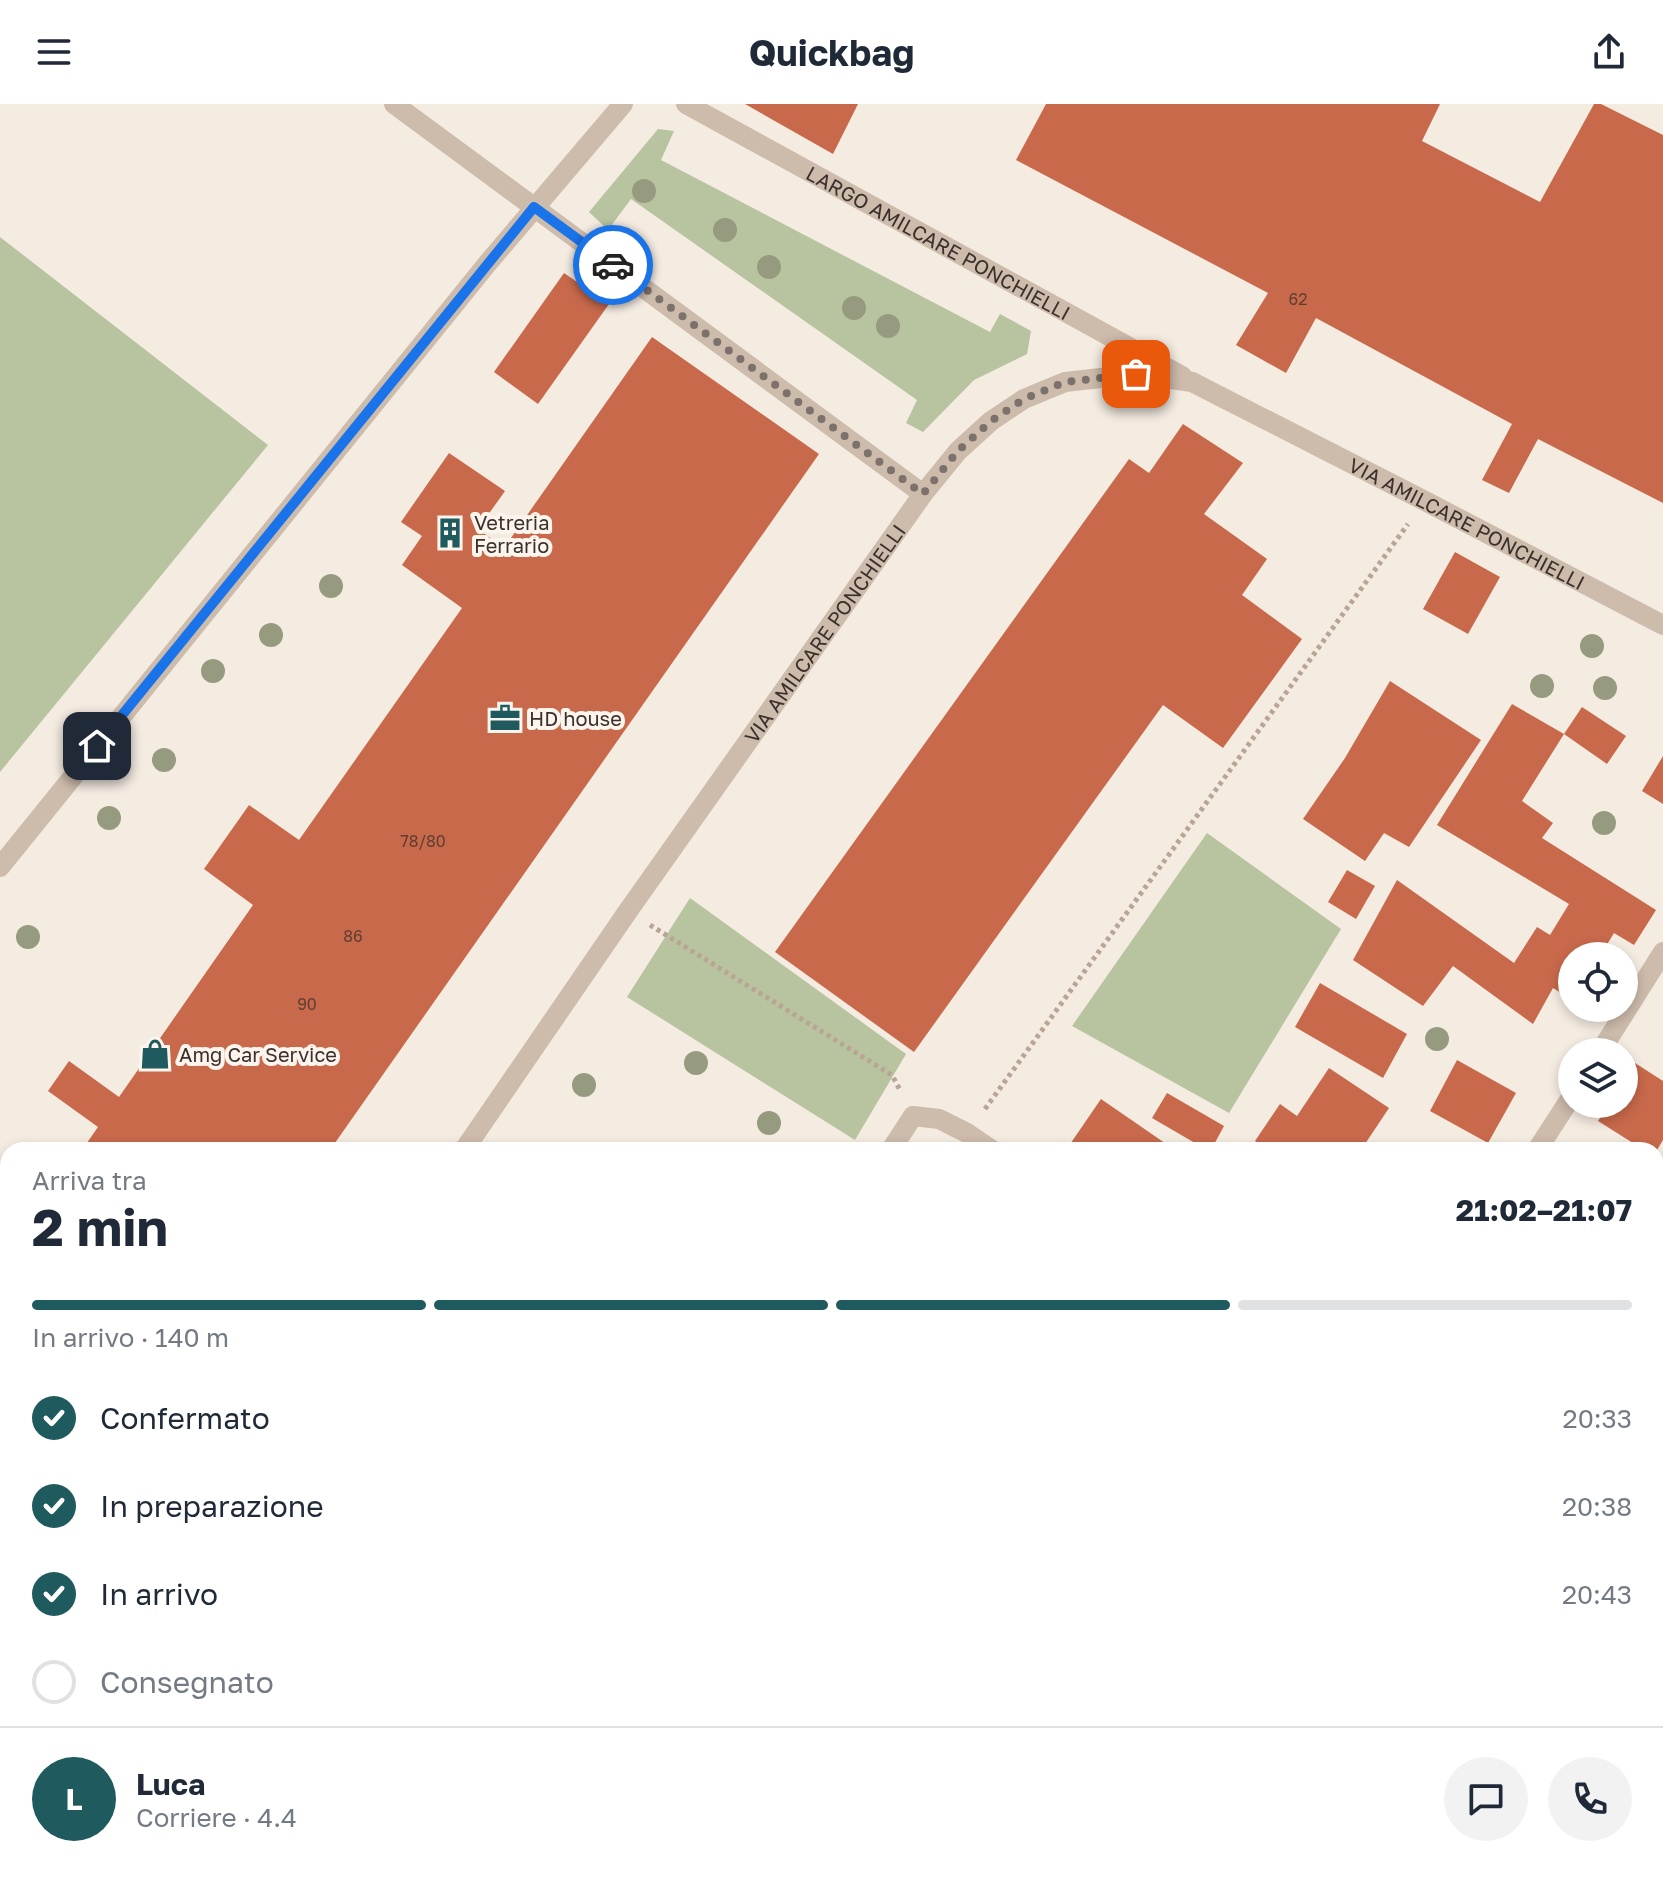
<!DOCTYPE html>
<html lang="it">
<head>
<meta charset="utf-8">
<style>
	:root { --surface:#fff; --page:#f2f2f3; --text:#1f2937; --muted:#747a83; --line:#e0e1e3; --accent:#1f5a5e }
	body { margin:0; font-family:"Golos Text",sans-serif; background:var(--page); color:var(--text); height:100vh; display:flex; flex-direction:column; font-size:30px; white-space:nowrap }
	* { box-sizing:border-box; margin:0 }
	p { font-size:26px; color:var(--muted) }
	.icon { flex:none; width:44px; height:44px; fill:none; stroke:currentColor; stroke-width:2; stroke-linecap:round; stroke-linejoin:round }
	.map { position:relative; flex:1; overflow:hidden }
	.drawer { position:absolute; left:0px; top:1038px; width:1664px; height:744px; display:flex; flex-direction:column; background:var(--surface); border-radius:24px 24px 0 0; box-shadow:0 4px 12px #0003 }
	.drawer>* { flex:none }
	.buttons { position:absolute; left:1558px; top:838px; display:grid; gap:16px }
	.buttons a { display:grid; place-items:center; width:80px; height:80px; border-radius:50%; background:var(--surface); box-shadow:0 4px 12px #0003; font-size:40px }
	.pin { position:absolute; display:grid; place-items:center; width:68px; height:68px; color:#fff; margin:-34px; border-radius:16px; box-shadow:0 4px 12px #0006 }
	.courier { position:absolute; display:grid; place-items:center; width:80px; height:80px; margin:-40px; border:6px solid #1a73e8; border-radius:50%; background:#fff; color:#222; box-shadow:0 2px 10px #0007 }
	.head em { font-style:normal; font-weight:700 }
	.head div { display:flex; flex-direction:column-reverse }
	.head { display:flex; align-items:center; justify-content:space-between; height:136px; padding:0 32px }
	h1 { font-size:52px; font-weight:700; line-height:60px }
	.bar { display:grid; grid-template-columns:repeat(4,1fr); gap:12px 8px; align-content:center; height:96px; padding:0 32px }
	.bar i { height:10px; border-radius:6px; background:var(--line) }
	.bar .current { background:var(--accent) }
	.bar p { grid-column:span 4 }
	.line { display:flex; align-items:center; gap:20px; padding:0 32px; border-top:2px solid var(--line) }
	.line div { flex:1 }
	.round { display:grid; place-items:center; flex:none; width:84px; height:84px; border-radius:42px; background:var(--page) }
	ol { padding:0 32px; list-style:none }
	li { display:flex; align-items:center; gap:24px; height:88px }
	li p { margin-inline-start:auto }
	li .icon { padding:8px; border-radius:50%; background:var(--accent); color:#fff; stroke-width:4 }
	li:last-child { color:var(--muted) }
	li i { width:44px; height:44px; border:4px solid var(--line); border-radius:50% }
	header { display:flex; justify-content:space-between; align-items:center; height:104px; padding:0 32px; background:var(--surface); font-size:36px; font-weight:700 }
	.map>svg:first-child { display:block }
</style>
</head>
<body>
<header><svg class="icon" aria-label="menu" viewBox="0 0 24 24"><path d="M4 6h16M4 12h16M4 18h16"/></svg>Quickbag<svg class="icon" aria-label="share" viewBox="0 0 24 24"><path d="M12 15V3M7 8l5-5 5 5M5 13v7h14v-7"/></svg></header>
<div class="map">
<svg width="1663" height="1782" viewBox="0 0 1663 1782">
	<rect width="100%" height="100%" fill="#f4ebe1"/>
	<g fill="#b8c4a0">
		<polygon points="658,25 674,27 661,56 990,228 1000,210 1031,227 1027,250 974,276 923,328 906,319 917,296 631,95 608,126 589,108"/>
		<polygon points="0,133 268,341 0,668"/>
		<polygon points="1207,729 1341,825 1229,1009 1072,922"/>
		<polygon points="690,794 906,950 855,1036 627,893"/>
	</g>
	<g fill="#c8694b">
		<polygon points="745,0 858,0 833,50"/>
		<polygon points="1046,0 1440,0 1422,37 1540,98 1594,0 1601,0 1663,31 1663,399 1538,335 1509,389 1482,376 1512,320 1316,214 1286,269 1236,241 1268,189 1016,56"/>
		<polygon points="564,169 609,200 538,300 494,268"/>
		<polygon points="652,233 819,350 330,1046 82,1046 98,1023 48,987 69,957 119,993 253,801 204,765 249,701 299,736 462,504 402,461 422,432 401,418 449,349 505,387 478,425 504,444"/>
		<polygon points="1183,320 1243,359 1204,410 1267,455 1242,491 1302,535 1223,644 1163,601 914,948 775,848 1129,355 1149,369"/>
		<polygon points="1455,448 1500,473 1468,530 1423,505"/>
		<polygon points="1390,577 1481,636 1409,743 1384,729 1365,757 1303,715 1345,654"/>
		<polygon points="1512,600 1564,630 1582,603 1626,632 1607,660 1564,630 1522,697 1553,719 1542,734 1656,806 1634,841 1614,829 1600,852 1572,852 1572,896 1553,884 1533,920 1453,862 1423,902 1353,856 1397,776 1514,859 1537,823 1550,831 1569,800 1437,721"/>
		<polygon points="1663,652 1663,700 1642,687"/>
		<polygon points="1347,766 1375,782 1356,815 1328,798"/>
		<polygon points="1320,879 1407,930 1383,974 1295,923"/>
		<polygon points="1457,956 1516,989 1488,1039 1430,1007"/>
		<polygon points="1635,959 1663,977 1663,1036 1657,1046 1644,1046 1598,1017 1609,1000 1624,1000 1624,976"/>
		<polygon points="1329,964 1389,1004 1361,1046 1268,1046 1255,1037 1280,1000 1297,1012"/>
		<polygon points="1167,989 1224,1022 1211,1046 1207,1046 1152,1014"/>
		<polygon points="1101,995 1175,1046 1066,1046"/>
		<polygon points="1656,1247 1663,1252 1663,1339 1656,1334"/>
		<polygon points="0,1328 8,1334 8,1442 0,1452"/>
		<polygon points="4,1618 8,1622 8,1712 0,1705 0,1623"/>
		<polygon points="1656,1640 1663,1645 1663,1695 1656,1690"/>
		<polygon points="943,1774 968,1774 962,1782 955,1782"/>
		<polygon points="1048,1774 1138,1774 1133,1782 1043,1782"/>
		<polygon points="1366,1774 1463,1774 1458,1782 1377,1782"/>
		<polygon points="1471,1774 1522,1774 1534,1782 1466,1782"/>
	</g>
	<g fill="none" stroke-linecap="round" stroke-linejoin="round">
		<g stroke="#b9a596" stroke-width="5" stroke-dasharray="4 4" stroke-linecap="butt">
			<polyline points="650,821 892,971 900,986"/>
			<polyline points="985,1005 1408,420"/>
		</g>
		<g stroke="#cdbbac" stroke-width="20">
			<polyline points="394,0 923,390"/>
			<path id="s1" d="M686 0 1182 272"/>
			<polyline points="0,763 487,160 623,0"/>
			<polyline points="1600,948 1663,848"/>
			<path id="s2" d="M464 1046 628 807 923 390 958 347 991 317 1024 295 1065 278 1136 270 1192 278 1425 397 1663 521"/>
			<polyline points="891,1046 913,1012 939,1015 967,1029 992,1046"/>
			<polyline points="1537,1046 1572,992"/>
			<polyline points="0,1532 8,1522"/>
		</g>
		<g stroke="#a18a7d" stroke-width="20">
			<polyline points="0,1197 8,1203"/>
			<polyline points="778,1774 790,1782"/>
		</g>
	</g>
	<g fill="#969b7f">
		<circle cx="644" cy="87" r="12"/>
		<circle cx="725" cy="126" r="12"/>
		<circle cx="769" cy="163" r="12"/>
		<circle cx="854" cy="204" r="12"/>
		<circle cx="888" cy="222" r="12"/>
		<circle cx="331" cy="482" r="12"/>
		<circle cx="271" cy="531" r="12"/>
		<circle cx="1592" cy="542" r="12"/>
		<circle cx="213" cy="567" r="12"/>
		<circle cx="1542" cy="582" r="12"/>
		<circle cx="1605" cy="584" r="12"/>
		<circle cx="164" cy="656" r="12"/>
		<circle cx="109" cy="714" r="12"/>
		<circle cx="1604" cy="719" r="12"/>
		<circle cx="28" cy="833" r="12"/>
		<circle cx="1437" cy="935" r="12"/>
		<circle cx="696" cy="959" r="12"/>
		<circle cx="584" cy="981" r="12"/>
		<circle cx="769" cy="1019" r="12"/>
	</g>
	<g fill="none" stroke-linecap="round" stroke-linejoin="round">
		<polyline stroke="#7c716b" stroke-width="8" stroke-dasharray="0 14.4" points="613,161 923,390 958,347 991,317 1024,295 1065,278 1136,270"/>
		<polyline stroke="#1a73e8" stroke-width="10" points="97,642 534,103 613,161"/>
	</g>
	<defs>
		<g id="building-bare" transform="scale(2.4)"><path d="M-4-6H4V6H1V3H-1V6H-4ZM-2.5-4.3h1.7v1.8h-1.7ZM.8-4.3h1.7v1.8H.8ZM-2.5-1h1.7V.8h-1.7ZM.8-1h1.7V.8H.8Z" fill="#1f5a5e" stroke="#fbf5ee" stroke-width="2.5" paint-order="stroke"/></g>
		<g id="office-bare" transform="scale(2.4)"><path d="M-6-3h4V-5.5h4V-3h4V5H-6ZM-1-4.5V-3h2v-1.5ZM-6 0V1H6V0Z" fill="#1f5a5e" stroke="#fbf5ee" stroke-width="2.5" paint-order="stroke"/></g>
		<g id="shop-bare" transform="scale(2.4)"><path d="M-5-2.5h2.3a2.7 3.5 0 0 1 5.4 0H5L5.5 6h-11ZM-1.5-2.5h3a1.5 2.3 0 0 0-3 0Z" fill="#1f5a5e" stroke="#fbf5ee" stroke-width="2.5" paint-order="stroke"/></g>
	</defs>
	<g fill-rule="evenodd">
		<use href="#building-bare" x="450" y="429"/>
		<use href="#office-bare" x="505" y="614"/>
		<use href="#shop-bare" x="155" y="950"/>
	</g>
	<g text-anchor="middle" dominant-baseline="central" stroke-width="8" stroke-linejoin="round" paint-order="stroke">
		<g font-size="16" fill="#5e3e33">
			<text x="1298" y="195">62</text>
			<text x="423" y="737">78/80</text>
			<text x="353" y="832">86</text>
			<text x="307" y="900">90</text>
		</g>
		<g font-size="20" fill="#3b302b" stroke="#fbf5ee">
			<text stroke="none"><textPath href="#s1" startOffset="288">LARGO AMILCARE PONCHIELLI</textPath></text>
			<text stroke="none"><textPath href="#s2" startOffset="1422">VIA AMILCARE PONCHIELLI</textPath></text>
			<text stroke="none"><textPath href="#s2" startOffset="630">VIA AMILCARE PONCHIELLI</textPath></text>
		</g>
		<g font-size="20" fill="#3b302b" stroke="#fbf5ee" text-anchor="start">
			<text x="474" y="418">Vetreria<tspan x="474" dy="23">Ferrario</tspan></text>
			<text x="529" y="614">HD house</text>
			<text x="179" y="950">Amg Car Service</text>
		</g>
	</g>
</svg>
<div class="buttons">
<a><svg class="icon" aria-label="locate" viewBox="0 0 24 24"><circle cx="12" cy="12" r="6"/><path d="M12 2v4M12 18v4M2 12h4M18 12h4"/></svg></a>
<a><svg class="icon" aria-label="layers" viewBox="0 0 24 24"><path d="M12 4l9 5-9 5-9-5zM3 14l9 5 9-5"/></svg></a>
</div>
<div class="pin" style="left:1136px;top:270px;background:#ea580c"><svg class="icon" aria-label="bag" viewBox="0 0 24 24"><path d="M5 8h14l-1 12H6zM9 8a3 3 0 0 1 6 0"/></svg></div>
<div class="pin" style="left:97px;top:642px;background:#1f2937"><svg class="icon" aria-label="home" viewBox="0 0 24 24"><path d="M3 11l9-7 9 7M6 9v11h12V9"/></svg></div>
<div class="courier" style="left:613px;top:161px"><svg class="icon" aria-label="car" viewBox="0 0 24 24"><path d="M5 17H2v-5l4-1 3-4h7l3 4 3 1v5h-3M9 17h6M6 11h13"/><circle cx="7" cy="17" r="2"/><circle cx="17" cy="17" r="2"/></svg></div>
<section class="drawer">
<div class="head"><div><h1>2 min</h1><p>Arriva tra</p></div><em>21:02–21:07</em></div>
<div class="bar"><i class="current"></i><i class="current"></i><i class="current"></i><i></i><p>In arrivo · 140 m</p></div>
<ol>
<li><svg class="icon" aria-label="check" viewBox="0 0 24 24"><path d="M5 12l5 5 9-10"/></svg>Confermato<p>20:33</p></li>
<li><svg class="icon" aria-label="check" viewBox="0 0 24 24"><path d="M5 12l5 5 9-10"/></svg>In preparazione<p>20:38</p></li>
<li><svg class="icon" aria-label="check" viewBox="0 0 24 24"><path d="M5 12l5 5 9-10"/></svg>In arrivo<p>20:43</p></li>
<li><i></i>Consegnato</li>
</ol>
<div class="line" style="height:144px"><b class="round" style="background:var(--accent);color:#fff">L</b><div><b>Luca</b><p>Corriere · 4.4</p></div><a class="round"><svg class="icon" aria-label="chat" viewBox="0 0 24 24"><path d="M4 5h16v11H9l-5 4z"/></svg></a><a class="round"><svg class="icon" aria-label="phone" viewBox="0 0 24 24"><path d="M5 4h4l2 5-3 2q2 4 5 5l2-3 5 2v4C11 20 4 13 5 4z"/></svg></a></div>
</section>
</div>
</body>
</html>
